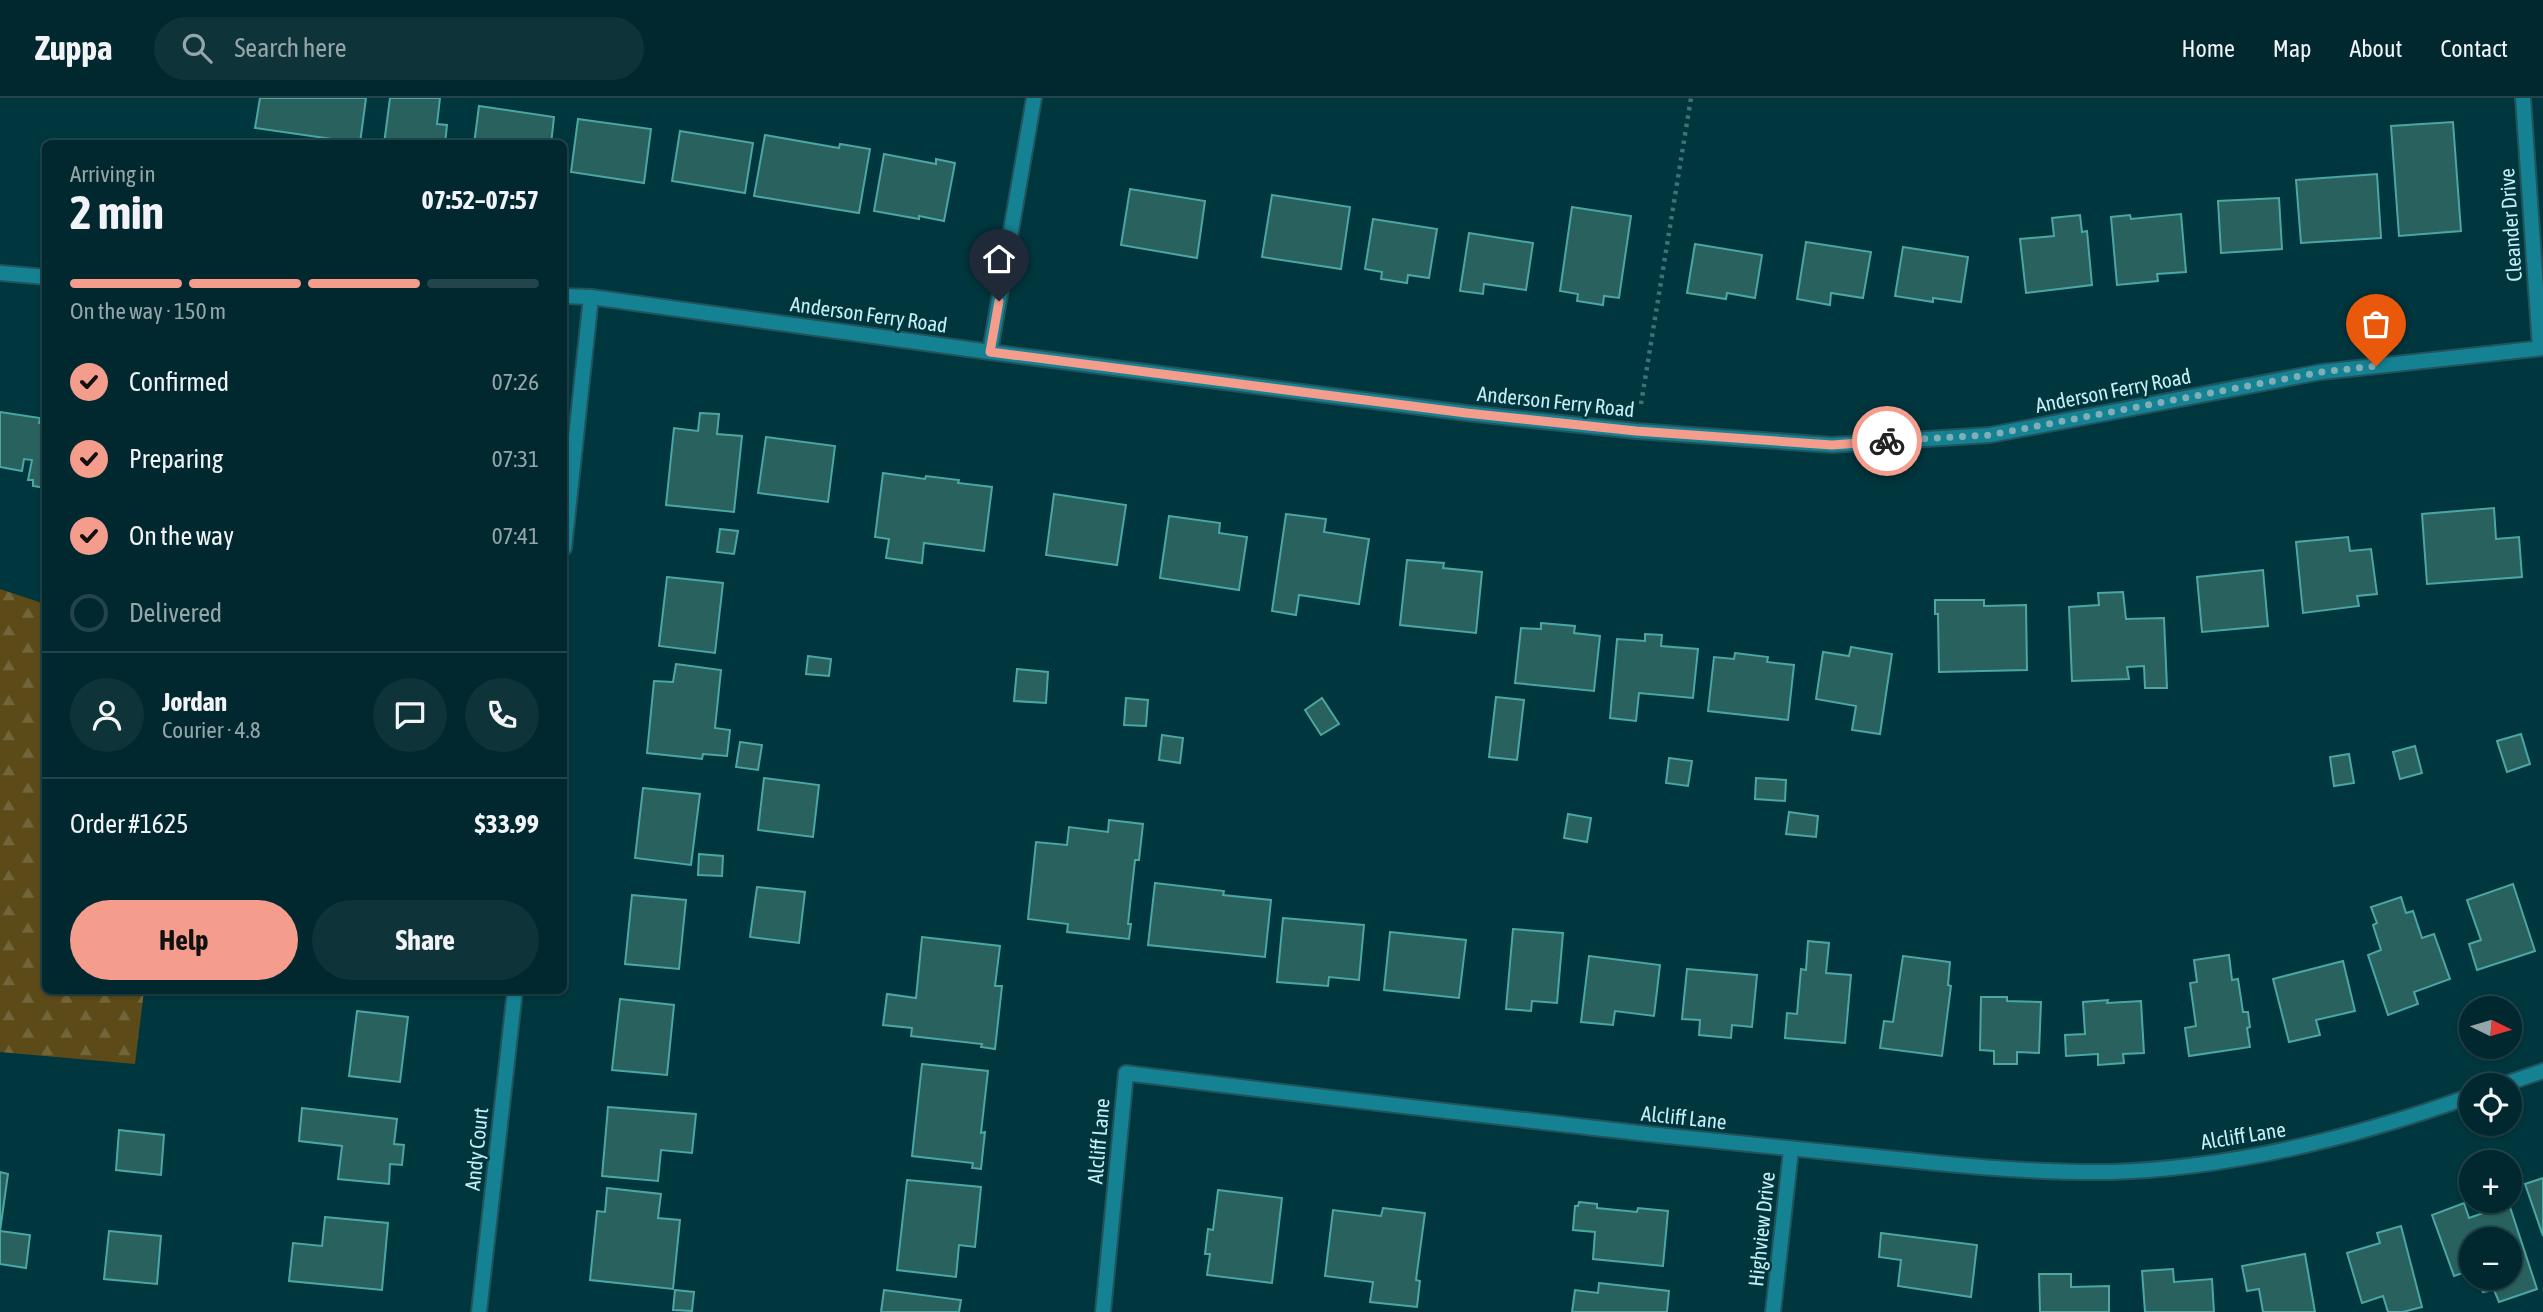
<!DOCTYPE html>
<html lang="en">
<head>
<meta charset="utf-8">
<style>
	:root { --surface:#00282e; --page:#0e343a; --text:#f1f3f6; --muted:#95a6aa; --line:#22444a; --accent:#f49d8d }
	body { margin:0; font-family:"Asap Condensed",sans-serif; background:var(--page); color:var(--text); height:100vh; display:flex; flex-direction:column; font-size:26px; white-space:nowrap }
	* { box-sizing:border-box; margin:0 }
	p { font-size:23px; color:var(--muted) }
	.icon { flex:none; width:38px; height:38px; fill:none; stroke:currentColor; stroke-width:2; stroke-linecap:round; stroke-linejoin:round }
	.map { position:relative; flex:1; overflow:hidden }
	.side { position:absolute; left:42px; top:42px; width:525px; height:854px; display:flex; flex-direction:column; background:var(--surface); border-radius:10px; box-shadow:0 2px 5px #0004,0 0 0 2px var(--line) }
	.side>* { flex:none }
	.needle { width:46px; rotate:95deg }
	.buttons { position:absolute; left:2459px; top:898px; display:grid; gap:14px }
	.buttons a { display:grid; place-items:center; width:63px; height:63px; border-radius:50%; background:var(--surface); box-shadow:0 2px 5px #0004,0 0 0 2px var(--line); font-size:35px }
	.pin { position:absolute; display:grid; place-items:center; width:60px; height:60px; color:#fff; margin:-72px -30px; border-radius:50% 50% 50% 0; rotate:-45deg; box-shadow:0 0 7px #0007 }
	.pin .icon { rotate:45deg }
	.courier { position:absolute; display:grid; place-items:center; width:70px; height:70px; margin:-35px; border:5px solid #f49d8d; border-radius:50%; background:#fff; color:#222; box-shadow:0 2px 9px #0007 }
	.head em { font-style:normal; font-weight:700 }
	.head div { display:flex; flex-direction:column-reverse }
	.head { display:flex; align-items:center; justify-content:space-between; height:119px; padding:0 28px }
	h1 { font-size:46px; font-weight:700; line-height:52px }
	.bar { display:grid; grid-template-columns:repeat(4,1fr); gap:10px 7px; align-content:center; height:84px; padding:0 28px }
	.bar i { height:9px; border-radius:5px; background:var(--line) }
	.bar .on { background:var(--accent) }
	.bar p { grid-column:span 4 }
	.line { display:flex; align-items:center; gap:18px; padding:0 28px; border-top:2px solid var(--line) }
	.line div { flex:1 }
	.round { display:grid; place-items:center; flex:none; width:74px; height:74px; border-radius:37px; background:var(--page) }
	ol { padding:0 28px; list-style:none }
	li { display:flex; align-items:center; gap:21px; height:77px }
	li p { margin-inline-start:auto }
	li .icon { padding:7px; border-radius:50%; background:var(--accent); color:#111; stroke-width:4 }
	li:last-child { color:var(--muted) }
	li i { width:38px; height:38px; border:4px solid var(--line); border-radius:50% }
	.cta { display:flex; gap:14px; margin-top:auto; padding:14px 28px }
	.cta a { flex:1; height:80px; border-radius:42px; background:var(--accent); color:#111; font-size:28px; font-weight:700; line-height:80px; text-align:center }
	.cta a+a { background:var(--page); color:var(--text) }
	header { display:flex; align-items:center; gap:42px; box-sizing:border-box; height:98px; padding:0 35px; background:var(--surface); border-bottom:2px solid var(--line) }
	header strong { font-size:33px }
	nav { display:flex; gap:38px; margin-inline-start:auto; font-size:24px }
	.search { width:490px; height:63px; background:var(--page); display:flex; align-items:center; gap:18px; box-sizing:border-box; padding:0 24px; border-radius:38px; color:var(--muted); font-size:26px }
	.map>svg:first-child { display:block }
</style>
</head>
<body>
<header>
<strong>Zuppa</strong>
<div class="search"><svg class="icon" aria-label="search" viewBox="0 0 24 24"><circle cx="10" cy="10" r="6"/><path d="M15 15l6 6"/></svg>Search here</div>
<nav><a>Home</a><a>Map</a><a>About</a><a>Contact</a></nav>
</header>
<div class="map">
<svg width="2543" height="1214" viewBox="0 0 2543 1214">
	<defs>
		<pattern id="forest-firs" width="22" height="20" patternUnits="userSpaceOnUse" patternTransform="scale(1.75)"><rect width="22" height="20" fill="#5c4b18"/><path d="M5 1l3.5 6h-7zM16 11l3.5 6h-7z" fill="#72653a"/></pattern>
	</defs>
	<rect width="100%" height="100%" fill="#00363e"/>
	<polygon fill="url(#forest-firs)" points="0,491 45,506 46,892 144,893 135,966 0,954"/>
	<g fill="#29615e" stroke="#4ba7a3" stroke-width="2">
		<polygon points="260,0 366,0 360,45 255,30"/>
		<polygon points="390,0 440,0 437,26 447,27 445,46 384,46"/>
		<polygon points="479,8 554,19 551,46 474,46"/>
		<polygon points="578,21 651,31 644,85 571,74"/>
		<polygon points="2453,24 2461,133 2399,138 2391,28"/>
		<polygon points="680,33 753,45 745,95 672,83"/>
		<polygon points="765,37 839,50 840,46 870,51 859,115 754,98"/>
		<polygon points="884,56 936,66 936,61 955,65 944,123 919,118 919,121 874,113"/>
		<polygon points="2377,76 2381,140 2301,145 2296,82"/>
		<polygon points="1130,91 1205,103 1197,160 1121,147"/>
		<polygon points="1272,97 1350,109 1341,171 1262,159"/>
		<polygon points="2279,100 2282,151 2221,155 2218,103"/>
		<polygon points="1572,109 1631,118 1619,200 1604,198 1603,207 1577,203 1578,196 1560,193"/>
		<polygon points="2181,116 2186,174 2157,176 2158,183 2117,187 2111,119 2130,117 2131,121"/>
		<polygon points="2080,117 2082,134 2087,133 2092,187 2026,195 2020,141 2054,138 2052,120"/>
		<polygon points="1373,121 1437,131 1429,180 1408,177 1407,185 1381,181 1382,174 1365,171"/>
		<polygon points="1469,135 1533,145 1526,192 1484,186 1483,196 1460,193"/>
		<polygon points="1806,144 1871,154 1863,200 1831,195 1830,207 1797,201"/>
		<polygon points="1695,146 1762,157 1755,200 1727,195 1726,201 1687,195"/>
		<polygon points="1903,149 1968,159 1961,204 1933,200 1933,204 1895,198"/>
		<polygon points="0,314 40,320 39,325 46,326 46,390 33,388 33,382 28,382 32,362 24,361 22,373 0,369"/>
		<polygon points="700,315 719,316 717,336 742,338 734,414 666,407 674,330 698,333"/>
		<polygon points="766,339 835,348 828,404 758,395"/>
		<polygon points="883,375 925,381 926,378 959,382 958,385 992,389 984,453 924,445 922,465 886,460 889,441 875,439"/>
		<polygon points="1054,396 1126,407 1117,467 1046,457"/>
		<polygon points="2494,410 2496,441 2519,439 2522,479 2427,486 2422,416"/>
		<polygon points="1286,416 1326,421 1324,434 1369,441 1359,506 1299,497 1296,517 1272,513"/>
		<polygon points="1169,418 1220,425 1219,435 1247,439 1239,492 1160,480"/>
		<polygon points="720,431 738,433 734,456 717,454"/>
		<polygon points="2348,439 2350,453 2371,451 2377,496 2357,498 2359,508 2303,515 2296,444"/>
		<polygon points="1407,462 1444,465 1443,470 1482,474 1476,535 1400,527"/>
		<polygon points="2263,472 2268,528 2202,534 2197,479"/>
		<polygon points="667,479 723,485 715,555 659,548"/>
		<polygon points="2123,494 2126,521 2164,520 2167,590 2145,590 2144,568 2127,569 2129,581 2072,583 2069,509 2099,507 2098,495"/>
		<polygon points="1935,502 1984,502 1984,508 2026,507 2027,572 1939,574 1938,516 1935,516"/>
		<polygon points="1541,525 1575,528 1574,535 1600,538 1594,593 1515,585 1521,530 1541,531"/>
		<polygon points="1645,536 1662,537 1661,548 1698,551 1693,600 1639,595 1636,623 1610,620 1617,541 1645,543"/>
		<polygon points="1851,549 1892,556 1880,636 1852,632 1856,608 1816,601 1823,554 1849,558"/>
		<polygon points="1735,555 1768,559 1767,564 1794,567 1788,622 1708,613 1714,559 1734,561"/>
		<polygon points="808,558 831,561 829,578 806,576"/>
		<polygon points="676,566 721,572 715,630 730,632 727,658 703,656 702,661 647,655 654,583 673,584"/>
		<polygon points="1017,571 1048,574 1046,605 1014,603"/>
		<polygon points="1496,599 1524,602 1517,662 1489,659"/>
		<polygon points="1126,600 1148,602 1146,628 1124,627"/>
		<polygon points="1322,600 1339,626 1321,637 1305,612"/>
		<polygon points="2521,636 2530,666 2507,674 2497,643"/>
		<polygon points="1162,637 1183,640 1180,665 1159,662"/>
		<polygon points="740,644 762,647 758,672 736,669"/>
		<polygon points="2415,648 2422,675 2400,681 2393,654"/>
		<polygon points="2349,656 2354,685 2334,688 2330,659"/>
		<polygon points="1669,660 1692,663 1688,688 1666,685"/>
		<polygon points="764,680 819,687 813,739 758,732"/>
		<polygon points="1756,680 1786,682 1785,703 1755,701"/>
		<polygon points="643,690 700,696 691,767 635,760"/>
		<polygon points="1789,714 1818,718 1816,739 1786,736"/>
		<polygon points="1568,716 1591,720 1587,744 1564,740"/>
		<polygon points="1109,722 1143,726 1139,762 1135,762 1128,826 1131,826 1129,841 1067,834 1068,826 1028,821 1036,744 1067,747 1069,729 1108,734"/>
		<polygon points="699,756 723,758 722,778 698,777"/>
		<polygon points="1155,785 1224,793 1223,797 1271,802 1265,859 1148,847"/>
		<polygon points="2513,786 2535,853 2477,872 2469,846 2481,842 2467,802"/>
		<polygon points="757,789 805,794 799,845 750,839"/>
		<polygon points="632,797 686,802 679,871 625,866"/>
		<polygon points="2401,799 2406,815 2413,813 2422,840 2434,836 2450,881 2414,894 2418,906 2388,917 2368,857 2381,852 2373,827 2377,825 2371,809"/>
		<polygon points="1283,820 1364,827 1359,882 1329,879 1328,888 1277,884"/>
		<polygon points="1513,831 1563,835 1557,905 1532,903 1531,913 1506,911"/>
		<polygon points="1390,834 1466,842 1459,900 1384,892"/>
		<polygon points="922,839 1000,848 995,888 1002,888 995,951 981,949 982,946 911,938 912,930 883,927 887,896 916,900"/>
		<polygon points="1808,843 1829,845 1826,875 1851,877 1845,945 1785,940 1787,915 1797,916 1801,871 1806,872"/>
		<polygon points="2229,857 2232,882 2238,881 2243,914 2248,914 2250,929 2247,930 2250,949 2189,958 2185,930 2196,928 2190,885 2197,884 2194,862"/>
		<polygon points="1589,858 1660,867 1654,918 1615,913 1613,927 1581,924"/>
		<polygon points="1903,858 1950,864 1948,887 1951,888 1942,958 1880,950 1884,923 1893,924"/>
		<polygon points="2343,863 2355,913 2316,922 2320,937 2289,944 2273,881"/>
		<polygon points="1687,871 1757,877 1752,929 1732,927 1731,940 1699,937 1700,922 1682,921"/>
		<polygon points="1981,899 2007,899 2007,903 2041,904 2039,955 2017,954 2017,966 1994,966 1994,953 1980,952"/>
		<polygon points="620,901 674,907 667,977 612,972"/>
		<polygon points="2108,902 2107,905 2141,903 2144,955 2123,956 2124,965 2098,967 2098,956 2066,958 2065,937 2085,936 2083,904"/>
		<polygon points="357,913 408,919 400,984 349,978"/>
		<polygon points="922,966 988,973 981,1035 985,1034 981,1071 972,1070 973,1065 912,1058"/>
		<polygon points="608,1009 696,1016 692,1055 661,1052 658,1083 602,1078"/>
		<polygon points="302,1010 397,1021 394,1046 404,1047 402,1067 390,1066 389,1086 338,1081 342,1048 299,1043"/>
		<polygon points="119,1032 164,1037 161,1077 116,1072"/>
		<polygon points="0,1074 8,1076 0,1133 30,1137 26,1170 0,1166"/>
		<polygon points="2543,1080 2543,1138 2525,1086"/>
		<polygon points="907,1082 981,1089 975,1149 959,1147 956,1179 897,1172"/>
		<polygon points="607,1090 661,1096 658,1120 680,1122 673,1191 590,1182 597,1113 605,1114"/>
		<polygon points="1218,1092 1282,1100 1272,1185 1207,1177 1210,1156 1205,1156 1208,1131 1213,1132"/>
		<polygon points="1579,1104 1597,1106 1597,1110 1637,1114 1638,1110 1668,1113 1663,1168 1593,1161 1595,1134 1573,1132 1575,1108 1578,1108"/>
		<polygon points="2464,1105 2469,1120 2509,1106 2537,1191 2499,1204 2494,1192 2483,1194 2478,1180 2510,1180 2510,1141 2471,1141 2471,1172 2454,1178 2432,1117"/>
		<polygon points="1383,1110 1425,1115 1416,1182 1420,1183 1417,1209 1370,1204 1373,1184 1325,1178 1333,1112 1381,1118"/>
		<polygon points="325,1119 388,1125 382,1192 289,1183 293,1145 322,1148"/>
		<polygon points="2401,1128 2422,1209 2403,1214 2388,1214 2383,1198 2362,1205 2347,1155 2380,1145 2377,1135"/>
		<polygon points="109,1133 161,1138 157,1186 104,1181"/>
		<polygon points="1881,1135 1977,1147 1971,1199 1898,1188 1901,1162 1879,1159"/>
		<polygon points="2305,1156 2315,1214 2263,1214 2259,1191 2247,1193 2242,1168"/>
		<polygon points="2173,1171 2174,1184 2212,1181 2214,1214 2145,1214 2142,1173"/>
		<polygon points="2039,1176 2071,1176 2071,1189 2109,1188 2109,1214 2040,1214"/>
		<polygon points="1599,1185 1669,1193 1667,1214 1572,1214 1575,1192 1598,1195"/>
		<polygon points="675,1192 694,1194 692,1213 673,1212"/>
		<polygon points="884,1192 961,1202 959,1214 881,1214"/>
	</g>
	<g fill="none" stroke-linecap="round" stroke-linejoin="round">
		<g stroke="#20535b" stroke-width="18">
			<g id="minor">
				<polyline points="2523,0 2540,250"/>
				<polyline points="990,254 1034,0"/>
				<polyline points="564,450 591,199"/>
				<polyline points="2502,987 2543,973"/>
				<polyline points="479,1214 515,892"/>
				<path d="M1103 1214 1126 975C1300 997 1474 1016 1648 1036 1734 1045 1820 1054 1907 1062 1975 1069 2042 1075 2111 1074 2234 1070 2356 1039 2471 998"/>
				<polyline points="1773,1214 1791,1052"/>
			</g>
		</g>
		<g stroke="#20535b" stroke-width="18">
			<g id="tertiary">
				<polyline points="0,175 46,179"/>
				<polyline points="564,198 591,199 990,254 1466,315 1636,333 1832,347 1990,337 2321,274 2543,250"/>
			</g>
		</g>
		<polyline stroke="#3f7179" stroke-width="4.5" stroke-dasharray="3.5 5" stroke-linecap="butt" points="1641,306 1691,0"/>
		<use href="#minor" stroke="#158293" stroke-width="14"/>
		<use href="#tertiary" stroke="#158293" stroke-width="14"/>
	</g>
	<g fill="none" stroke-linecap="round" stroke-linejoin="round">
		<polyline stroke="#80aeb6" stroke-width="7" stroke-dasharray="0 12.6" points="1887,343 1990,337 2321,274 2376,268"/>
		<polyline stroke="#f49d8d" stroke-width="9" points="999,203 990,254 1466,315 1636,333 1832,347 1887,343"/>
	</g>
	<g text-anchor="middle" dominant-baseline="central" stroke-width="5" stroke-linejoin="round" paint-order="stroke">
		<g font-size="21" fill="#c5eef6" stroke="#00363e">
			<text transform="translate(2510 127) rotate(-94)">Cleander Drive</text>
			<text transform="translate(869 216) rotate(8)">Anderson Ferry Road</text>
			<text transform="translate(2113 292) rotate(-11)">Anderson Ferry Road</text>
			<text transform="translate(1556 303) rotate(6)">Anderson Ferry Road</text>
			<text transform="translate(1684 1019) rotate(6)">Alcliff Lane</text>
			<text transform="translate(2243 1037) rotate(-9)">Alcliff Lane</text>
			<text transform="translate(1098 1043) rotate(-85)">Alcliff Lane</text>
			<text transform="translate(476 1051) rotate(-84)">Andy Court</text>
			<text transform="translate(1761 1131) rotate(-84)">Highview Drive</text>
		</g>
	</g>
</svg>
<div class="buttons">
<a><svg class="needle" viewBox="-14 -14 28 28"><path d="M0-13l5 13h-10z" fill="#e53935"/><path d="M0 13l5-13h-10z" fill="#95a6aa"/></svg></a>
<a><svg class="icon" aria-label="locate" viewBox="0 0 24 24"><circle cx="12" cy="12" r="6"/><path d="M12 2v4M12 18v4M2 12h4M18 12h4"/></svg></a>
<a>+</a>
<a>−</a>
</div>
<div class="pin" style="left:2376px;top:268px;background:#ea580c"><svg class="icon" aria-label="bag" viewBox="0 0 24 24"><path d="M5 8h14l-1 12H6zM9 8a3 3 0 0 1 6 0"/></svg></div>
<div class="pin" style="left:999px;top:203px;background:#1f2937"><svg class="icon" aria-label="home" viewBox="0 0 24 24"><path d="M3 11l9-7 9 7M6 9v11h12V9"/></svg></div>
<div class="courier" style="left:1887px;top:343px"><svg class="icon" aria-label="bike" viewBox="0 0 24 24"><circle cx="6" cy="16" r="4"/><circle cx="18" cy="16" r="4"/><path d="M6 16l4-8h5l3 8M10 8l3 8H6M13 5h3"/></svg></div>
<section class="side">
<div class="head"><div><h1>2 min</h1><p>Arriving in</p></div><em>07:52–07:57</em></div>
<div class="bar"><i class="on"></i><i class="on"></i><i class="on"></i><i></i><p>On the way · 150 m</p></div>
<ol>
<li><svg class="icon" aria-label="check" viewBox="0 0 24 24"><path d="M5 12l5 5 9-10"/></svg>Confirmed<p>07:26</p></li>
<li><svg class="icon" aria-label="check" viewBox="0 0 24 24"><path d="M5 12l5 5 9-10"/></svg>Preparing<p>07:31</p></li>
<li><svg class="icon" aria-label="check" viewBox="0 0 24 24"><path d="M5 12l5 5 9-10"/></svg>On the way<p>07:41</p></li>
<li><i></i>Delivered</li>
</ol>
<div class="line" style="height:126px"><a class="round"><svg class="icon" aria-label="person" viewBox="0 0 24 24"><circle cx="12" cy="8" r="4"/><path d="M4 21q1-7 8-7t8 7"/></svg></a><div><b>Jordan</b><p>Courier · 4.8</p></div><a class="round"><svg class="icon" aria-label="chat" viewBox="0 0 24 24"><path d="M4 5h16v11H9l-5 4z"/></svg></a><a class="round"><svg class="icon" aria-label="phone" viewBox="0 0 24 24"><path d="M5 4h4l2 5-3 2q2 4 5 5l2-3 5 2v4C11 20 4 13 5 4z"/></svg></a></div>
<div class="line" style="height:91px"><div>Order #1625</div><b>$33.99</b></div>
<div class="cta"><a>Help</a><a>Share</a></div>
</section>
</div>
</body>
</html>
